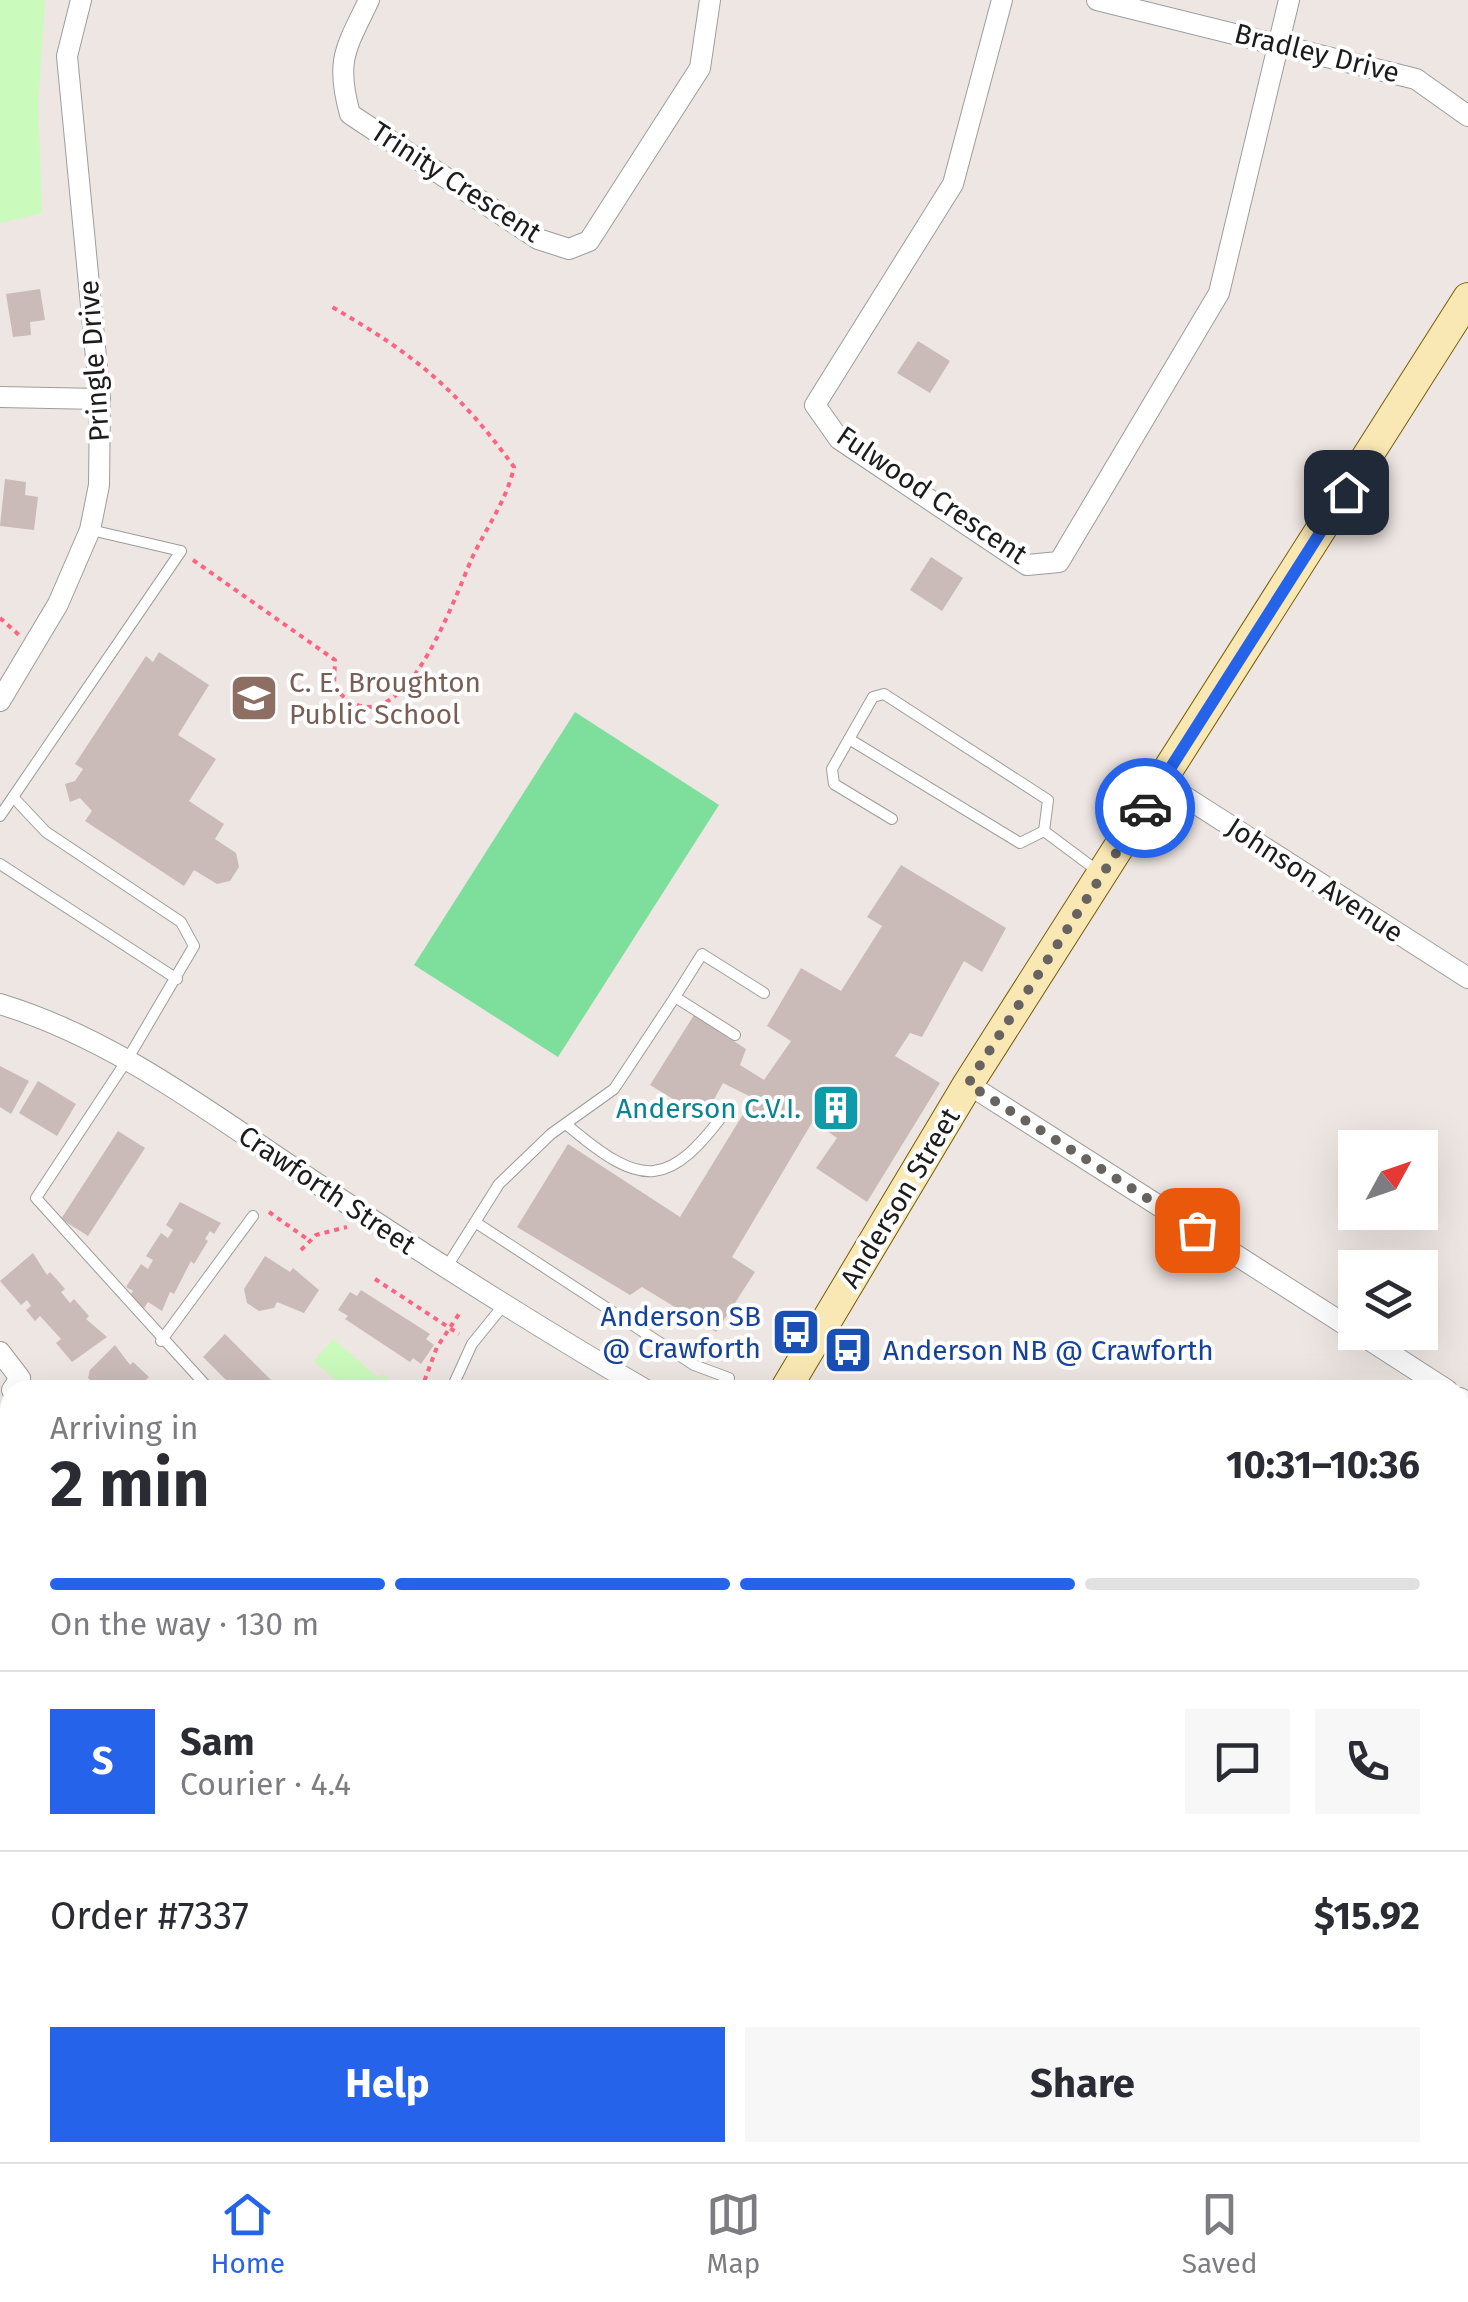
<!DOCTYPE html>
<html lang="en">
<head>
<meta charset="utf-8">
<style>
	:root { --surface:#fff; --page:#f7f7f7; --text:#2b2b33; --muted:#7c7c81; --line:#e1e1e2; --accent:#2563eb }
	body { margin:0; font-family:"Fira Sans",sans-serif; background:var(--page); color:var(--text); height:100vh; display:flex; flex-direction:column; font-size:38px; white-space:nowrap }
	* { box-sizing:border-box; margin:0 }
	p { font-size:32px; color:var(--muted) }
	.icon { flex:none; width:55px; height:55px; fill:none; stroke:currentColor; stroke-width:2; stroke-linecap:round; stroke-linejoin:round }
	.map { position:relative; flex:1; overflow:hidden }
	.side { position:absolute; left:0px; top:1380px; width:1470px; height:782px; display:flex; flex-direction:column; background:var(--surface); border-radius:30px 30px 0 0; box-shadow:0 10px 40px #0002 }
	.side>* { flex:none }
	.needle { width:65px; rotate:50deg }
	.fabs { position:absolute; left:1338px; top:1130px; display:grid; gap:20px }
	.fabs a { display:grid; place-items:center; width:100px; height:100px; border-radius:0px; background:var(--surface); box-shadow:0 10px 40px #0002; font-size:50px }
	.pin { position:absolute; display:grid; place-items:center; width:85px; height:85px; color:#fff; margin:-42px; border-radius:20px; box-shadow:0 5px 15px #0006 }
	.courier { position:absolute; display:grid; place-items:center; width:100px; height:100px; margin:-50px; border:8px solid #2563eb; border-radius:50%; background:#fff; color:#222; box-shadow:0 2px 12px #0007 }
	.summary em { font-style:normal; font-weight:700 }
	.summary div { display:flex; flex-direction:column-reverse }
	.summary { display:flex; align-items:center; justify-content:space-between; height:170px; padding:0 50px }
	h1 { font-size:65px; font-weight:700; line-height:75px }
	.bar { display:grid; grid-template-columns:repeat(4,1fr); gap:15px 10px; align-content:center; height:120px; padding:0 50px }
	.bar i { height:12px; border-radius:8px; background:var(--line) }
	.bar .on { background:var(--accent) }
	.bar p { grid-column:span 4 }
	.line { display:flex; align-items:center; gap:25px; padding:0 50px; border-top:2px solid var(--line) }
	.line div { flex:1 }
	.round { display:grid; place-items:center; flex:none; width:105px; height:105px; border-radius:0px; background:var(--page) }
	.cta { display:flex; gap:20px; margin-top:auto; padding:20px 50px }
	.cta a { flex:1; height:115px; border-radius:0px; background:var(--accent); color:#fff; font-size:40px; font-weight:700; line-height:115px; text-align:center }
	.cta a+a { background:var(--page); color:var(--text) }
	.menu { display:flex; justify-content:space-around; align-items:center; height:140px; border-top:2px solid var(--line); background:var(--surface); font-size:28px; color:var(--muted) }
	.menu a { display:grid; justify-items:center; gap:5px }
	.menu .on { color:var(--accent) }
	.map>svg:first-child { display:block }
</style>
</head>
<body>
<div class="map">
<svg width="1468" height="2162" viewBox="0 0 1468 2162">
	<rect width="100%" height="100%" fill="#eee6e2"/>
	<g fill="#cbfabd">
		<polygon points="0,0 45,0 38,106 42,213 0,223"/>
		<polygon points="333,1339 378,1378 383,1374 394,1384 389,1390 346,1390 314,1361"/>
	</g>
	<polygon fill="#7edf9c" points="575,712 719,805 558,1057 414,965"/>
	<g fill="#cabbb8">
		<polygon points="40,289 45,320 30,322 31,335 13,337 6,294"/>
		<polygon points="918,341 950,361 930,393 897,373"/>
		<polygon points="5,479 26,482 25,495 38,497 34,530 0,526"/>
		<polygon points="931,557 963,578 942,611 910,590"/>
		<polygon points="159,652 209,685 178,735 216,759 189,801 224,824 215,839 236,853 239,867 230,881 217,884 194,870 184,886 85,821 92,811 80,798 70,802 65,784 75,781 83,769 75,764 146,656 153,662"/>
		<polygon points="901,865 1006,928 982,972 964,961 922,1037 910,1033 895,1056 940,1083 867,1202 816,1168 837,1138 813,1121 732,1257 755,1272 716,1332 642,1287 630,1295 517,1227 568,1144 680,1217 753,1098 723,1083 704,1118 650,1085 694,1015 746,1049 740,1065 764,1080 791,1041 767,1026 801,968 841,991 882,926 867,917"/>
		<polygon points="0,1066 29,1081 11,1114 0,1107"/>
		<polygon points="38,1081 76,1104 57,1136 19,1113"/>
		<polygon points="118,1131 145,1148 88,1236 61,1219"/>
		<polygon points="180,1202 221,1223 214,1234 210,1231 205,1239 208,1241 194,1264 191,1261 174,1294 170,1292 162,1311 148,1302 144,1308 128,1298 133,1291 126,1287 141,1264 148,1269 153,1260 146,1256 161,1233 168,1238 173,1230 166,1225"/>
		<polygon points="33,1253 47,1275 50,1272 65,1289 61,1292 70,1303 74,1299 89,1316 86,1319 107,1337 72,1362 56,1343 61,1339 40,1316 35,1321 26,1310 31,1306 27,1300 21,1305 0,1281"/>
		<polygon points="265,1256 290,1272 293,1268 319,1290 304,1313 277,1302 274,1308 259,1311 247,1303 244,1289"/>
		<polygon points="361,1290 430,1334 426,1339 434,1345 421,1364 413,1358 410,1362 345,1319 348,1316 338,1310 350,1292 357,1296"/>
		<polygon points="225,1334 274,1383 267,1390 236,1390 203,1357"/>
		<polygon points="115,1345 130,1365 133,1362 149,1377 145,1381 151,1388 155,1384 161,1390 100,1390 88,1378 90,1370"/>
		<polygon points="10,1467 10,1506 0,1499 0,1482"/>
		<polygon points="0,1504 10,1510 10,1530 2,1543 10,1549 5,1559 0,1556"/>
		<polygon points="0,1741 10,1747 10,1784 3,1795"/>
		<polygon points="649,2152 702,2152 696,2162 663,2162"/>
	</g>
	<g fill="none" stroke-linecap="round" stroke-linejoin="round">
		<g stroke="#9d9d9d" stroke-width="12">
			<g id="lane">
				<polygon points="884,694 1048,800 1044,831 1020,843 849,739 873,697"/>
				<polyline points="849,739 832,769 834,784 892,819"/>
				<polyline points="13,797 46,832 181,922 194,946 127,1060 36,1198 210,1390"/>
				<polyline points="0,816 181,551 91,530"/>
				<polyline points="1044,831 1099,872"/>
				<polyline points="0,864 177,979"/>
				<polyline points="675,997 702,954 764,993"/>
				<path d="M566 1124C643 1190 669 1189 729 1107"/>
				<polyline points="475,1222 694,1365 729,1378"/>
				<polyline points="446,1268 499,1184 551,1134 614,1089 675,997 735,1035"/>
				<polyline points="161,1341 253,1216"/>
				<polyline points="451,1390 472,1344 502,1307"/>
				<polyline points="0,1920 10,1903"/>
				<polyline points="0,2015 10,1998"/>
				<polyline points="0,2085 10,2091"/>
				<polyline points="0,2111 10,2094"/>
				<polyline points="208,2152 222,2162"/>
			</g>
		</g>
		<g stroke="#9d9d9d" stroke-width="22">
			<g id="street">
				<path d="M369 0C346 48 335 60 350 114L538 239 569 249 589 241 700 68 710 0"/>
				<polyline points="1002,0 953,184 815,405 839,439 1027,565 1059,562 1219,293 1289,0"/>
				<polyline points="1097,0 1416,79 1468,116"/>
				<polyline points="0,397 100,399"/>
				<polyline points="0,701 58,604 90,530 99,485 100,399 67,56 81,0"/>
				<polyline points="1162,782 1468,978"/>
				<path d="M0 1004C112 1038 208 1111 304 1175 417 1250 529 1322 646 1390"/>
				<polyline points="968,1084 1355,1331"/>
				<polyline points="1357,1332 1447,1390"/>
				<polyline points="0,1352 20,1378 12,1390"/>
				<polyline points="1460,1398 1468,1403"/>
				<polyline points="0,1607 10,1595"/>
				<polyline points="1460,1656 1468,1644"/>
				<polyline points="1460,1833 1468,1838"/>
			</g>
		</g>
		<g stroke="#745d03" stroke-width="32">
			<g id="secondary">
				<polyline points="785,1390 968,1084 1468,298"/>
				<polyline points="282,2162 288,2152"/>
			</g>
		</g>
		<g stroke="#953600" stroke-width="35">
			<g id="primary">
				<polyline points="0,1871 10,1877"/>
				<polyline points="442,2152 458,2162"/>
			</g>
		</g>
		<g stroke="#fb6584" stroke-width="4" stroke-dasharray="5 5" stroke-linecap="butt">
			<path d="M193 560 335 660 334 687C398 763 453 601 472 558 486 528 507 500 514 467 458 390 414 354 332 307"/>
			<polyline points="0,618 19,635"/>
			<polyline points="269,1212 310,1241"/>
			<polyline points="301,1250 316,1235 347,1227"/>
			<polyline points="375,1279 459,1334"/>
			<polyline points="421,1390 437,1347 459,1314"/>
		</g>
		<use href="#lane" stroke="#fff" stroke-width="10"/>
		<use href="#street" stroke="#fff" stroke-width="20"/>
		<use href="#secondary" stroke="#fae8b4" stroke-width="30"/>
		<use href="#primary" stroke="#fdb298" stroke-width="32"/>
	</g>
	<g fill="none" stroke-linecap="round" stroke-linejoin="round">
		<polyline stroke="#666361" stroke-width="10" stroke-dasharray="0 18" points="1145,808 968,1084 1197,1230"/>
		<polyline stroke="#2563eb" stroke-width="12" points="1145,808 1346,492"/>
	</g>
	<defs>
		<g id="school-square" transform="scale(2.5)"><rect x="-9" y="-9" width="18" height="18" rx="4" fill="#8d6e63" stroke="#fff"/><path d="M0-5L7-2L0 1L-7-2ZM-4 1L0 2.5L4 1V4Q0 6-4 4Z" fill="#fff"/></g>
		<g id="building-square" transform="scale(2.5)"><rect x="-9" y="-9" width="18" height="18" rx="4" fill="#0f9aa8" stroke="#fff"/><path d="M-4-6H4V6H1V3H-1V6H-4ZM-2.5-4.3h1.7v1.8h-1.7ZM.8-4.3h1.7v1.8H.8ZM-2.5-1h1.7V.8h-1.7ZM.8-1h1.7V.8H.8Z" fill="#fff"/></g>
		<g id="bus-square" transform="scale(2.5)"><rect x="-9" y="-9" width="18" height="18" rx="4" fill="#1a4fb4" stroke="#fff"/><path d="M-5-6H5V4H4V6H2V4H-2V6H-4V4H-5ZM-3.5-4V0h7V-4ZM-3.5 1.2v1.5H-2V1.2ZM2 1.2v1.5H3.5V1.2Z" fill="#fff"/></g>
	</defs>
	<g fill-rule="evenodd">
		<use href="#school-square" x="254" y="698"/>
		<use href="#building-square" x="836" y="1108"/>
		<use href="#bus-square" x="796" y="1332"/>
		<use href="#bus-square" x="848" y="1350"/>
	</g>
	<g text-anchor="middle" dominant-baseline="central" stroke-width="8" stroke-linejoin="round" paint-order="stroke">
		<g font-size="28" fill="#1c1c1c" stroke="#fff">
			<text transform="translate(1317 53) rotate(14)">Bradley Drive</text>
			<text transform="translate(456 182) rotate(33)">Trinity Crescent</text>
			<text transform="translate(94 361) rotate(-94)">Pringle Drive</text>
			<text transform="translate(932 495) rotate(34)">Fulwood Crescent</text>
			<text transform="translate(1315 880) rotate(33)">Johnson Avenue</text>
			<text transform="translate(327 1190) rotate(34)">Crawforth Street</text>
			<text transform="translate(900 1198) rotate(-59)">Anderson Street</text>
		</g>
		<g font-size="28" fill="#785e54" stroke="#fff" text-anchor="start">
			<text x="289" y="682">C. E. Broughton<tspan x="289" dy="32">Public School</tspan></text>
		</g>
		<g font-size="28" fill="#0d838f" stroke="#fff" text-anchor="end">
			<text x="801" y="1108">Anderson C.V.I.</text>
		</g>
		<g font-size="28" fill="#164399" stroke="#fff" text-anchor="end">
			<text x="761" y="1316">Anderson SB<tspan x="761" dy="32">@ Crawforth</tspan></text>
			<text x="883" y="1350" text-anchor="start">Anderson NB @ Crawforth</text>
		</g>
	</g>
</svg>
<div class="fabs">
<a><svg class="needle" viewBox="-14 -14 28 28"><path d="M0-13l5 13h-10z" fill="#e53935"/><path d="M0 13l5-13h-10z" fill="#7c7c81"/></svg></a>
<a><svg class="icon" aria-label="layers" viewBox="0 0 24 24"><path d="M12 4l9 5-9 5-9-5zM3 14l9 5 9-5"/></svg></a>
</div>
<div class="pin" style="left:1197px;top:1230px;background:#ea580c"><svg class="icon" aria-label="bag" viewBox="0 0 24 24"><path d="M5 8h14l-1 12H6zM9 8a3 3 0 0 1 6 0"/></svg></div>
<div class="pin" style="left:1346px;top:492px;background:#1f2937"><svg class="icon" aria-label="home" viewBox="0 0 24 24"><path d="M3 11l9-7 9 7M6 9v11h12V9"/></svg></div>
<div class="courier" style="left:1145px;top:808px"><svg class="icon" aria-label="car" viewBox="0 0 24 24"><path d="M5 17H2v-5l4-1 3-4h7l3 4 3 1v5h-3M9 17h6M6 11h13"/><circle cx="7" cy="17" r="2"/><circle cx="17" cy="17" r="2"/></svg></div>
<section class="side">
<div class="summary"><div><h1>2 min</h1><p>Arriving in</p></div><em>10:31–10:36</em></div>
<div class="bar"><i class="on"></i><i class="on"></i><i class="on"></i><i></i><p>On the way · 130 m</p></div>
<div class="line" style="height:180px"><b class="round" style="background:var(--accent);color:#fff">S</b><div><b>Sam</b><p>Courier · 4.4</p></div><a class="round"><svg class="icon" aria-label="chat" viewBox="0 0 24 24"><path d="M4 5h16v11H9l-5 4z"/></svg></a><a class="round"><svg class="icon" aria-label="phone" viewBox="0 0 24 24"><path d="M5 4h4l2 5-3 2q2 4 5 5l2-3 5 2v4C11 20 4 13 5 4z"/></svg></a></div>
<div class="line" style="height:130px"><div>Order #7337</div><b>$15.92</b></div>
<div class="cta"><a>Help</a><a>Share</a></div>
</section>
</div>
<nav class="menu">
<a class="on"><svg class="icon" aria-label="home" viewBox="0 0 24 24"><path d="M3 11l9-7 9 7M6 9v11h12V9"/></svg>Home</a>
<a><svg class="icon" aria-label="map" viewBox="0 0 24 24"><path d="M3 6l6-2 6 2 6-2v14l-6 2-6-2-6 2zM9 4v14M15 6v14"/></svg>Map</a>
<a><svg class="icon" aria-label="saved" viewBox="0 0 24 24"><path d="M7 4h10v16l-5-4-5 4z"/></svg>Saved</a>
</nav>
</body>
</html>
